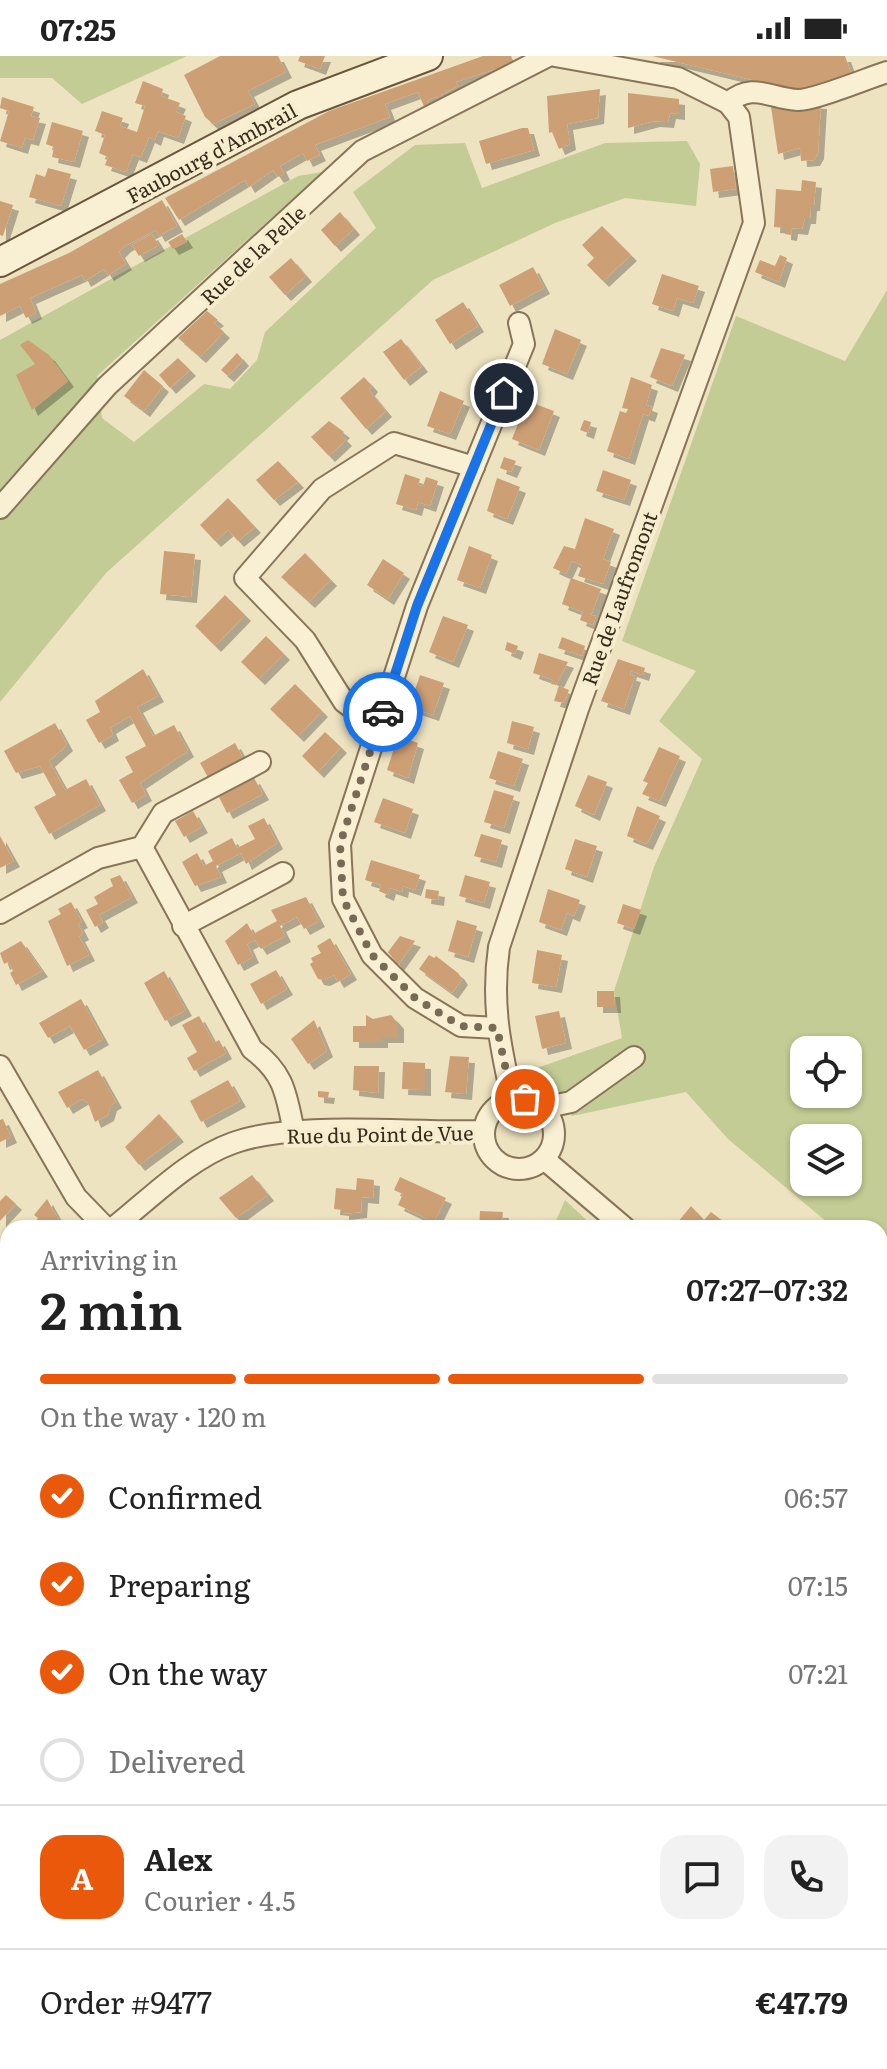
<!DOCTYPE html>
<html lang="en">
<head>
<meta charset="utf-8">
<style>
	:root { --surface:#fff; --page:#f2f2f2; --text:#222; --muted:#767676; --line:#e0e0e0; --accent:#ea580c }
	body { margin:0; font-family:Literata,serif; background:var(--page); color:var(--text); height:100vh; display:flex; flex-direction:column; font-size:30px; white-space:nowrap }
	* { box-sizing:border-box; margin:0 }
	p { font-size:26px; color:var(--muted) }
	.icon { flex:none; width:44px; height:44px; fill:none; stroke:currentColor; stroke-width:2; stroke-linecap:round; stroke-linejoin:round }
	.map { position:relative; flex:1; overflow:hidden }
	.sheet { position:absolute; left:0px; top:1164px; width:888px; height:850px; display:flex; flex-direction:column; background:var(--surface); border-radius:24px 24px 0 0; box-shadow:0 2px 6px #0004 }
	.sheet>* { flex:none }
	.fabs { position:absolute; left:790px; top:980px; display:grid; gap:16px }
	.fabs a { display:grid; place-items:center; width:72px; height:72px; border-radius:16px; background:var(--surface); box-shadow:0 2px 6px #0004; font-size:40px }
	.pin { position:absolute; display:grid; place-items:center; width:68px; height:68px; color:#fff; margin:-34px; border:4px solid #fff; border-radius:50%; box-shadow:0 2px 8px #0007 }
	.courier { position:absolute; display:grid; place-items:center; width:80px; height:80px; margin:-40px; border:6px solid #1a73e8; border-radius:50%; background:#fff; color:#222; box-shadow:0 2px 10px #0007 }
	.headline em { font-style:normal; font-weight:600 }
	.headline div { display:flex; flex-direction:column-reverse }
	.headline { display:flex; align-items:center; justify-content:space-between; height:136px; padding:0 40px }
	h1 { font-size:52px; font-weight:600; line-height:60px }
	.bar { display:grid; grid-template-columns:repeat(4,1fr); gap:12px 8px; align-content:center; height:96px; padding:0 40px }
	.bar i { height:10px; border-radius:6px; background:var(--line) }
	.bar .on { background:var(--accent) }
	.bar p { grid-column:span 4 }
	.line { display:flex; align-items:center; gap:20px; padding:0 40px; border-top:2px solid var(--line) }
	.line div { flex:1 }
	.round { display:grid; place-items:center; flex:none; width:84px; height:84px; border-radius:24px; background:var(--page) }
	ol { padding:0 40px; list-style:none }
	li { display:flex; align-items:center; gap:24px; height:88px }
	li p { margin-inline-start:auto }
	li .icon { padding:8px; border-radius:50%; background:var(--accent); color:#fff; stroke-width:4 }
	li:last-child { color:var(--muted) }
	li i { width:44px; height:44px; border:4px solid var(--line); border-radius:50% }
	.status { display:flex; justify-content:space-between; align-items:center; height:56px; padding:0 40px; background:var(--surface); direction:ltr }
	.status svg { height:22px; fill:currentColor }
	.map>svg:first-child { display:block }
</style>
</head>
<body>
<div class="status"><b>07:25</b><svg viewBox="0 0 49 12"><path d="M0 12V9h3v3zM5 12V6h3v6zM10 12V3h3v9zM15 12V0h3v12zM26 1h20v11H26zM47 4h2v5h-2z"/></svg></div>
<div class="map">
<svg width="887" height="2013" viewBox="0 0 887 2013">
	<defs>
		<filter id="shadow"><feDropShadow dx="6" dy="6" stdDeviation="0" flood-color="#0004"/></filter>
	</defs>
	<rect width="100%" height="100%" fill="#eee3c0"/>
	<g fill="#c3cc94" fill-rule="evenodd">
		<polygon points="0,0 187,0 82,48 52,22 0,22"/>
		<polygon points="687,85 700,108 696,150 625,142 555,167 433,224 106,517 0,646 0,284 298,120 322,116 97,320 102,362 134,386 204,328 230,333 257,304 265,276 376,172 353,136 415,89 465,87 482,132 605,87"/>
		<path d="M887 234V1217L880 1211V1172H834L728 1083 686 1036 572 1060 537 1012 622 982 614 935 654 811 702 703 659 665 696 615 622 585 736 260 845 305ZM804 994H848V1038H804ZM804 1082H848V1126H804Z"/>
		<polygon points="565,1144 595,1172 553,1172"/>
		<polygon points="8,1416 8,1723 0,1727 0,1421"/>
		<polygon points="880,1441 887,1448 887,2013 520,2013 510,2006 880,2006"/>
	</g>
	<g fill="#cd9f75" filter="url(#shadow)">
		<polygon points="220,0 278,0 286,16 248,35 255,48 213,68 205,61 184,19"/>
		<polygon points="300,0 325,0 320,13 298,5"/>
		<polygon points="483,0 511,0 514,7 456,26 458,30 441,39 444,43 439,45 437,40 427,45 430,50 425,53 418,36 385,48 390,61 315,89 320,99 307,105 303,97 280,110 284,118 278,121 273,114 249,131 245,124 179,164 165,142 329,55"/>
		<polygon points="652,0 845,0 851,17 799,35"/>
		<polygon points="143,25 163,33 161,40 180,47 176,56 186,60 178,82 158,75 155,84 149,81 141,101 133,98 126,116 105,109 108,101 99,97 105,79 95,75 102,55 123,62 120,70 137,76 145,50 135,47"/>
		<polygon points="600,33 598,62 567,68 570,88 559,93 552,76 549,77 547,40"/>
		<polygon points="628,37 679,43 679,58 670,57 668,66 654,65 628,72"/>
		<polygon points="2,41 34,51 31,60 40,62 33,84 25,82 22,92 0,85 9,55 0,52"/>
		<polygon points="770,44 821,47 818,97 814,104 801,105 800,92 778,98"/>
		<polygon points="52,66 83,75 74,106 52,101 54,91 46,88"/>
		<polygon points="522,72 528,72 534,94 486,108 479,85"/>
		<polygon points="733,110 736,133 713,136 710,113"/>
		<polygon points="48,112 71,118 61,150 29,141 36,118 45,121"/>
		<polygon points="802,124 816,126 814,149 811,149 810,162 805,162 802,173 792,172 791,179 785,178 785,172 774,171 776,133 801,135"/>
		<polygon points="162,144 177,170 159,180 156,174 125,190 119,196 126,208 108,219 104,213 85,225 82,219 30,242 36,257 26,262 20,250 0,260 0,228 69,197"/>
		<polygon points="0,145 13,149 3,180 0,179"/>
		<polygon points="340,156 354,173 335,190 321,174"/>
		<polygon points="602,170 631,199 603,225 587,209 594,202 582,189"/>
		<polygon points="152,178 159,189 139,200 132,189"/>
		<polygon points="182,178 187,186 173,193 168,186"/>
		<polygon points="780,199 787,202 779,226 755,216 760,204 775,210"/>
		<polygon points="291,202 306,220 285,239 269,221"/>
		<polygon points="533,211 544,232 510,250 499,229"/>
		<polygon points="662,218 699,230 693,247 677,242 673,255 652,248"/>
		<polygon points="463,246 478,270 450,288 435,264"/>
		<polygon points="207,255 218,264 214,267 224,276 200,301 178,282"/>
		<polygon points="555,273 581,284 567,318 542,308"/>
		<polygon points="401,283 422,310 404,324 383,296"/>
		<polygon points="28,284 49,299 68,325 32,354 16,319 35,308 20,289"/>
		<polygon points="661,292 685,299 672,330 650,321"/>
		<polygon points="237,297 243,304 228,320 221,314"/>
		<polygon points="178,302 190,314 170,332 159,319"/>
		<polygon points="144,314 163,330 144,355 124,340"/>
		<polygon points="364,321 372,330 369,334 386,355 366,373 340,342"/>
		<polygon points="631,321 652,329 646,349 652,351 649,360 643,358 629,403 607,395 620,355 626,357 628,353 622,352"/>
		<polygon points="440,335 464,345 450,378 427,370"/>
		<polygon points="527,345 554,355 539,394 512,383"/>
		<polygon points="584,364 591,366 588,377 580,374"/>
		<polygon points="329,365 344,376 341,379 346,384 329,400 311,381"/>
		<polygon points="504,401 516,405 511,416 500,412"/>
		<polygon points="278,405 298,426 274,444 256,424"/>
		<polygon points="603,414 631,424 624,444 596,435"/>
		<polygon points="405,418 420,423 418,429 423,430 426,421 438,425 430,450 418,446 416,454 396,448"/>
		<polygon points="497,422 520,431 507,463 487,455"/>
		<polygon points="228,442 255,471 238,485 228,474 215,485 200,469"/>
		<polygon points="585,462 614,473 603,503 611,506 603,528 578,520 582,509 572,505 566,518 553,512 564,490 575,493"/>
		<polygon points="469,490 492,499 480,532 457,524"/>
		<polygon points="164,495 195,498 191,541 160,538"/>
		<polygon points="305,497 331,524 309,546 281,521"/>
		<polygon points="383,503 404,517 388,543 367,529"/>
		<polygon points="571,522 601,533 591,559 596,560 593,569 580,564 583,556 562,548"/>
		<polygon points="225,539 245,559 215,590 195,570"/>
		<polygon points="443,560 468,569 453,606 429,596"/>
		<polygon points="266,580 284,598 259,623 241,606"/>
		<polygon points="562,581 585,590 582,600 558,592"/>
		<polygon points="507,586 518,590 515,598 505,594"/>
		<polygon points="539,597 568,606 556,629 551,628 553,624 533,617"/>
		<polygon points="618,603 645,612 643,619 631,615 630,619 635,620 624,653 601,645"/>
		<polygon points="143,613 158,640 137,651 153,680 174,669 188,695 140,727 146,739 132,747 119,724 133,716 125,701 146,690 130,660 110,672 113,679 99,687 86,664 100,656 95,645"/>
		<polygon points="420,619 444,627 433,659 409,651"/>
		<polygon points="295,628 322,655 298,680 270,653"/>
		<polygon points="559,630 569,634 564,647 554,645"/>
		<polygon points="512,665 534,671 528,693 507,687"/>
		<polygon points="55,667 67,689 49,705 65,734 86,723 100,749 49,778 34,751 56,739 40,710 16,717 4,695"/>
		<polygon points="325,676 341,691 318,716 302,700"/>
		<polygon points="398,680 418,687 408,722 387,714"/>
		<polygon points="235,687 244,704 209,723 200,707"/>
		<polygon points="659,691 680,700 660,745 642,738 648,727 643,725"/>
		<polygon points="498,695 523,703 514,730 489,722"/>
		<polygon points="588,719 607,726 594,759 575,750"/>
		<polygon points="254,722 263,738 227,757 219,741"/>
		<polygon points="494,734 514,740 504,772 484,766"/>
		<polygon points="383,742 413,753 405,777 374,766"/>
		<polygon points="637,750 660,760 647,788 627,780"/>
		<polygon points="193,755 202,771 184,781 175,765"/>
		<polygon points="264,762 277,787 246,808 241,797 216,810 221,821 195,830 182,806 197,797 204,810 213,805 208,795 232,782 237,792 255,783 248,770"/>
		<polygon points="481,778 502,784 496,806 474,800"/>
		<polygon points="0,780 14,805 0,812"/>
		<polygon points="575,783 597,790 587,821 565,813"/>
		<polygon points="371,804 420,819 415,834 403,830 402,836 390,832 388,839 379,835 381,829 365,824"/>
		<polygon points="120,819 132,841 99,859 103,866 95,871 86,854 98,848 94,841 113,830 110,823"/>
		<polygon points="465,819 490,826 484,847 459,840"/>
		<polygon points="426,833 439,835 438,844 425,842"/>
		<polygon points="548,833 580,844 574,860 567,857 561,874 539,866"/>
		<polygon points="306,841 319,865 304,873 297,861 280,870 285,880 261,893 255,884 247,888 253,901 238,909 225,885 247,867 253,878 277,865 271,854"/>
		<polygon points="71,846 82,866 78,868 83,878 79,880 89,899 67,910 48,865 61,858 58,853"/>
		<polygon points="623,848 641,854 634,873 617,867"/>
		<polygon points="457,864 477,870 468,901 448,895"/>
		<polygon points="400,880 415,885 398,909 388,896"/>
		<polygon points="330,882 351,918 338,926 334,919 324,924 318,923 310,908 313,906 311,902 321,897 317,890"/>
		<polygon points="21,885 42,915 16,929 10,917 13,915 8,906 4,908 0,897"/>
		<polygon points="537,894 562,899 556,931 532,927"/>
		<polygon points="429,899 434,902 436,900 458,917 462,923 452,937 419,913"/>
		<polygon points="276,914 287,933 261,948 250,928"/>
		<polygon points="164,915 186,954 165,965 144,927"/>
		<polygon points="597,935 614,935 615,951 597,951"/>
		<polygon points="81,943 103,983 84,994 70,970 48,982 39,967"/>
		<polygon points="559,955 566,987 542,993 535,960"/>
		<polygon points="366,959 373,963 391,959 398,967 398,981 382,981 382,986 353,986 353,970 366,970"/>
		<polygon points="199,960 214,987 219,984 226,997 194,1015 187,1002 197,996 182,969"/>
		<polygon points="314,964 327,995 308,1008 291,983"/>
		<polygon points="450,1000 469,1001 466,1038 445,1036"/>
		<polygon points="403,1006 425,1007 425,1034 402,1033"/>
		<polygon points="354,1010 379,1010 378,1037 353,1034"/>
		<polygon points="98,1014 116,1046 111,1049 108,1059 95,1066 88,1047 82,1043 67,1052 58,1036"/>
		<polygon points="228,1024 240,1045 201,1066 190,1045"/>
		<polygon points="318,1035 329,1036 328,1042 318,1041"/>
		<polygon points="159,1058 178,1080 139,1109 125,1091"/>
		<polygon points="3,1063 11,1081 0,1086 0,1064"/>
		<polygon points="252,1119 268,1139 236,1162 219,1142"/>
		<polygon points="400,1121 446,1142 434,1166 398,1149 403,1138 394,1134"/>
		<polygon points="357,1122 374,1124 373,1142 362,1141 361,1156 343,1158 343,1154 334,1153 336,1132 356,1134"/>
		<polygon points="6,1139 16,1148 0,1165 0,1145"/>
		<polygon points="47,1143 62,1170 31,1172 38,1162 34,1159"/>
		<polygon points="691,1150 704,1164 711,1156 732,1172 673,1172"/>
		<polygon points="480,1155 503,1156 502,1165 509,1166 508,1172 479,1172"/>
		<polygon points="8,1992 8,2006 40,2006 48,2013 0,2013 0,2001"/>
		<polygon points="233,2006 277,2006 280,2008 276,2013 253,2013 244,2006 240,2012"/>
		<polygon points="404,2006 433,2006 427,2013 414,2013"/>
	</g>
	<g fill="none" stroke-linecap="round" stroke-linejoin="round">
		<g stroke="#887458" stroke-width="24">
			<g id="street">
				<path d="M728 47C753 25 770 43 798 44 815 44 868 22 887 16"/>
				<polyline points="0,452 107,330 362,95 548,0"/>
				<polyline points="378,671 344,646 305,584 245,522 322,433 394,387 474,411"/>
				<path d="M142 791 252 993C285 1018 286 1038 294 1076"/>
				<polyline points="0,857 98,802 142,791 163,757 260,706"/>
				<polyline points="183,870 283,817"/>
				<polyline points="497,972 461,970 415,942 372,899 343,843 340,788 417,550 524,288 519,267"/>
				<polyline points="0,1010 76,1141 106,1172"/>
				<path d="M512 1043C500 989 491 947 499 891L578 653 754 167 739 61 728 47 678 22 555 0"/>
				<circle cx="519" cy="1078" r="35"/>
				<polyline points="543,1052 571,1046 634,1001"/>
				<polyline points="544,1103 625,1172"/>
				<path d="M113 1172C150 1143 188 1103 233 1087 296 1064 413 1078 484 1075"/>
				<polyline points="0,1359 8,1372"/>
				<polyline points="0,1717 8,1712"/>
				<polyline points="0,1911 8,1906"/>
				<polyline points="0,1932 8,1939"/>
				<polyline points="82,2006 90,2013"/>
				<polyline points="340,2013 345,2006"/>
			</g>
		</g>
		<g stroke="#69553b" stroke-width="32">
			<polyline id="secondary" points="0,206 298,49 428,0"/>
		</g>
		<use href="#street" stroke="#f9f0d3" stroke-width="20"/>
		<use href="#secondary" stroke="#f9f0d3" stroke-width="28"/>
	</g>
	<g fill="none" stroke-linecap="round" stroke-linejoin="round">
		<polyline stroke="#776b55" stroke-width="8" stroke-dasharray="0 14.4" points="383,656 340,788 343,843 372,899 415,942 461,970 497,972 512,1043 525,1043"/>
		<polyline stroke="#1a73e8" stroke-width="10" points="383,656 417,550 504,337"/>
	</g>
	<g text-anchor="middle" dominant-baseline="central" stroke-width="8" stroke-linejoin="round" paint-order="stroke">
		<g font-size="20" fill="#372b1c" stroke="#f6edcf">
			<text transform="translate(211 96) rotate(-28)">Faubourg d'Ambrail</text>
			<text transform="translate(252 198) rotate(-43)">Rue de la Pelle</text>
			<text transform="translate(618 542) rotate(-70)">Rue de Laufromont</text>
			<text transform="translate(380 1077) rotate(-1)">Rue du Point de Vue</text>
		</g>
	</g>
</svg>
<div class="fabs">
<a><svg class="icon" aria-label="locate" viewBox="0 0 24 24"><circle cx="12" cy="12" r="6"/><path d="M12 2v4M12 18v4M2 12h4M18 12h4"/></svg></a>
<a><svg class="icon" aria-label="layers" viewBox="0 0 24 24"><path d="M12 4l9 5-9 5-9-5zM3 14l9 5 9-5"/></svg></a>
</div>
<div class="pin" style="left:525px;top:1043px;background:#ea580c"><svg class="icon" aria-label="bag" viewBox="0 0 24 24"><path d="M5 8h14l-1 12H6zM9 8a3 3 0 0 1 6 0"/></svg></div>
<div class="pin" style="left:504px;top:337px;background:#1f2937"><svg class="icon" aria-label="home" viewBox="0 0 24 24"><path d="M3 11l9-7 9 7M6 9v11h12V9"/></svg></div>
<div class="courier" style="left:383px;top:656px"><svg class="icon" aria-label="car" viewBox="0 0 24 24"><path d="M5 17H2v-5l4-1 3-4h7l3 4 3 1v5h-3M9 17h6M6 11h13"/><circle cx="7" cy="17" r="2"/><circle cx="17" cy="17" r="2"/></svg></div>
<section class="sheet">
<div class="headline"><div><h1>2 min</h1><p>Arriving in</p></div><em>07:27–07:32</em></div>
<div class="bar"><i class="on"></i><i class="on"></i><i class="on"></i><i></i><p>On the way · 120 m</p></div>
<ol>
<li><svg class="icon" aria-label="check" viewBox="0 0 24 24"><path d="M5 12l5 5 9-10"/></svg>Confirmed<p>06:57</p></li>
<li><svg class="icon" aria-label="check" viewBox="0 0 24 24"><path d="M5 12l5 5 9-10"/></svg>Preparing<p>07:15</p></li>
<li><svg class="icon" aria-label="check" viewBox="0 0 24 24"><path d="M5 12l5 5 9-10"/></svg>On the way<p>07:21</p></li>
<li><i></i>Delivered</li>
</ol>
<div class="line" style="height:144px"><b class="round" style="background:var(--accent);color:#fff">A</b><div><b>Alex</b><p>Courier · 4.5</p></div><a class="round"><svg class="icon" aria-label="chat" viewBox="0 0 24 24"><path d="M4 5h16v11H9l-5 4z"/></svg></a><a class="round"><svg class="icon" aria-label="phone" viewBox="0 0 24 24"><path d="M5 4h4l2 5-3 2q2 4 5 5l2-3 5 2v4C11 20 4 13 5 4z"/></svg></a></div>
<div class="line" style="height:104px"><div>Order #9477</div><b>€47.79</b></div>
</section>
</div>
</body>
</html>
